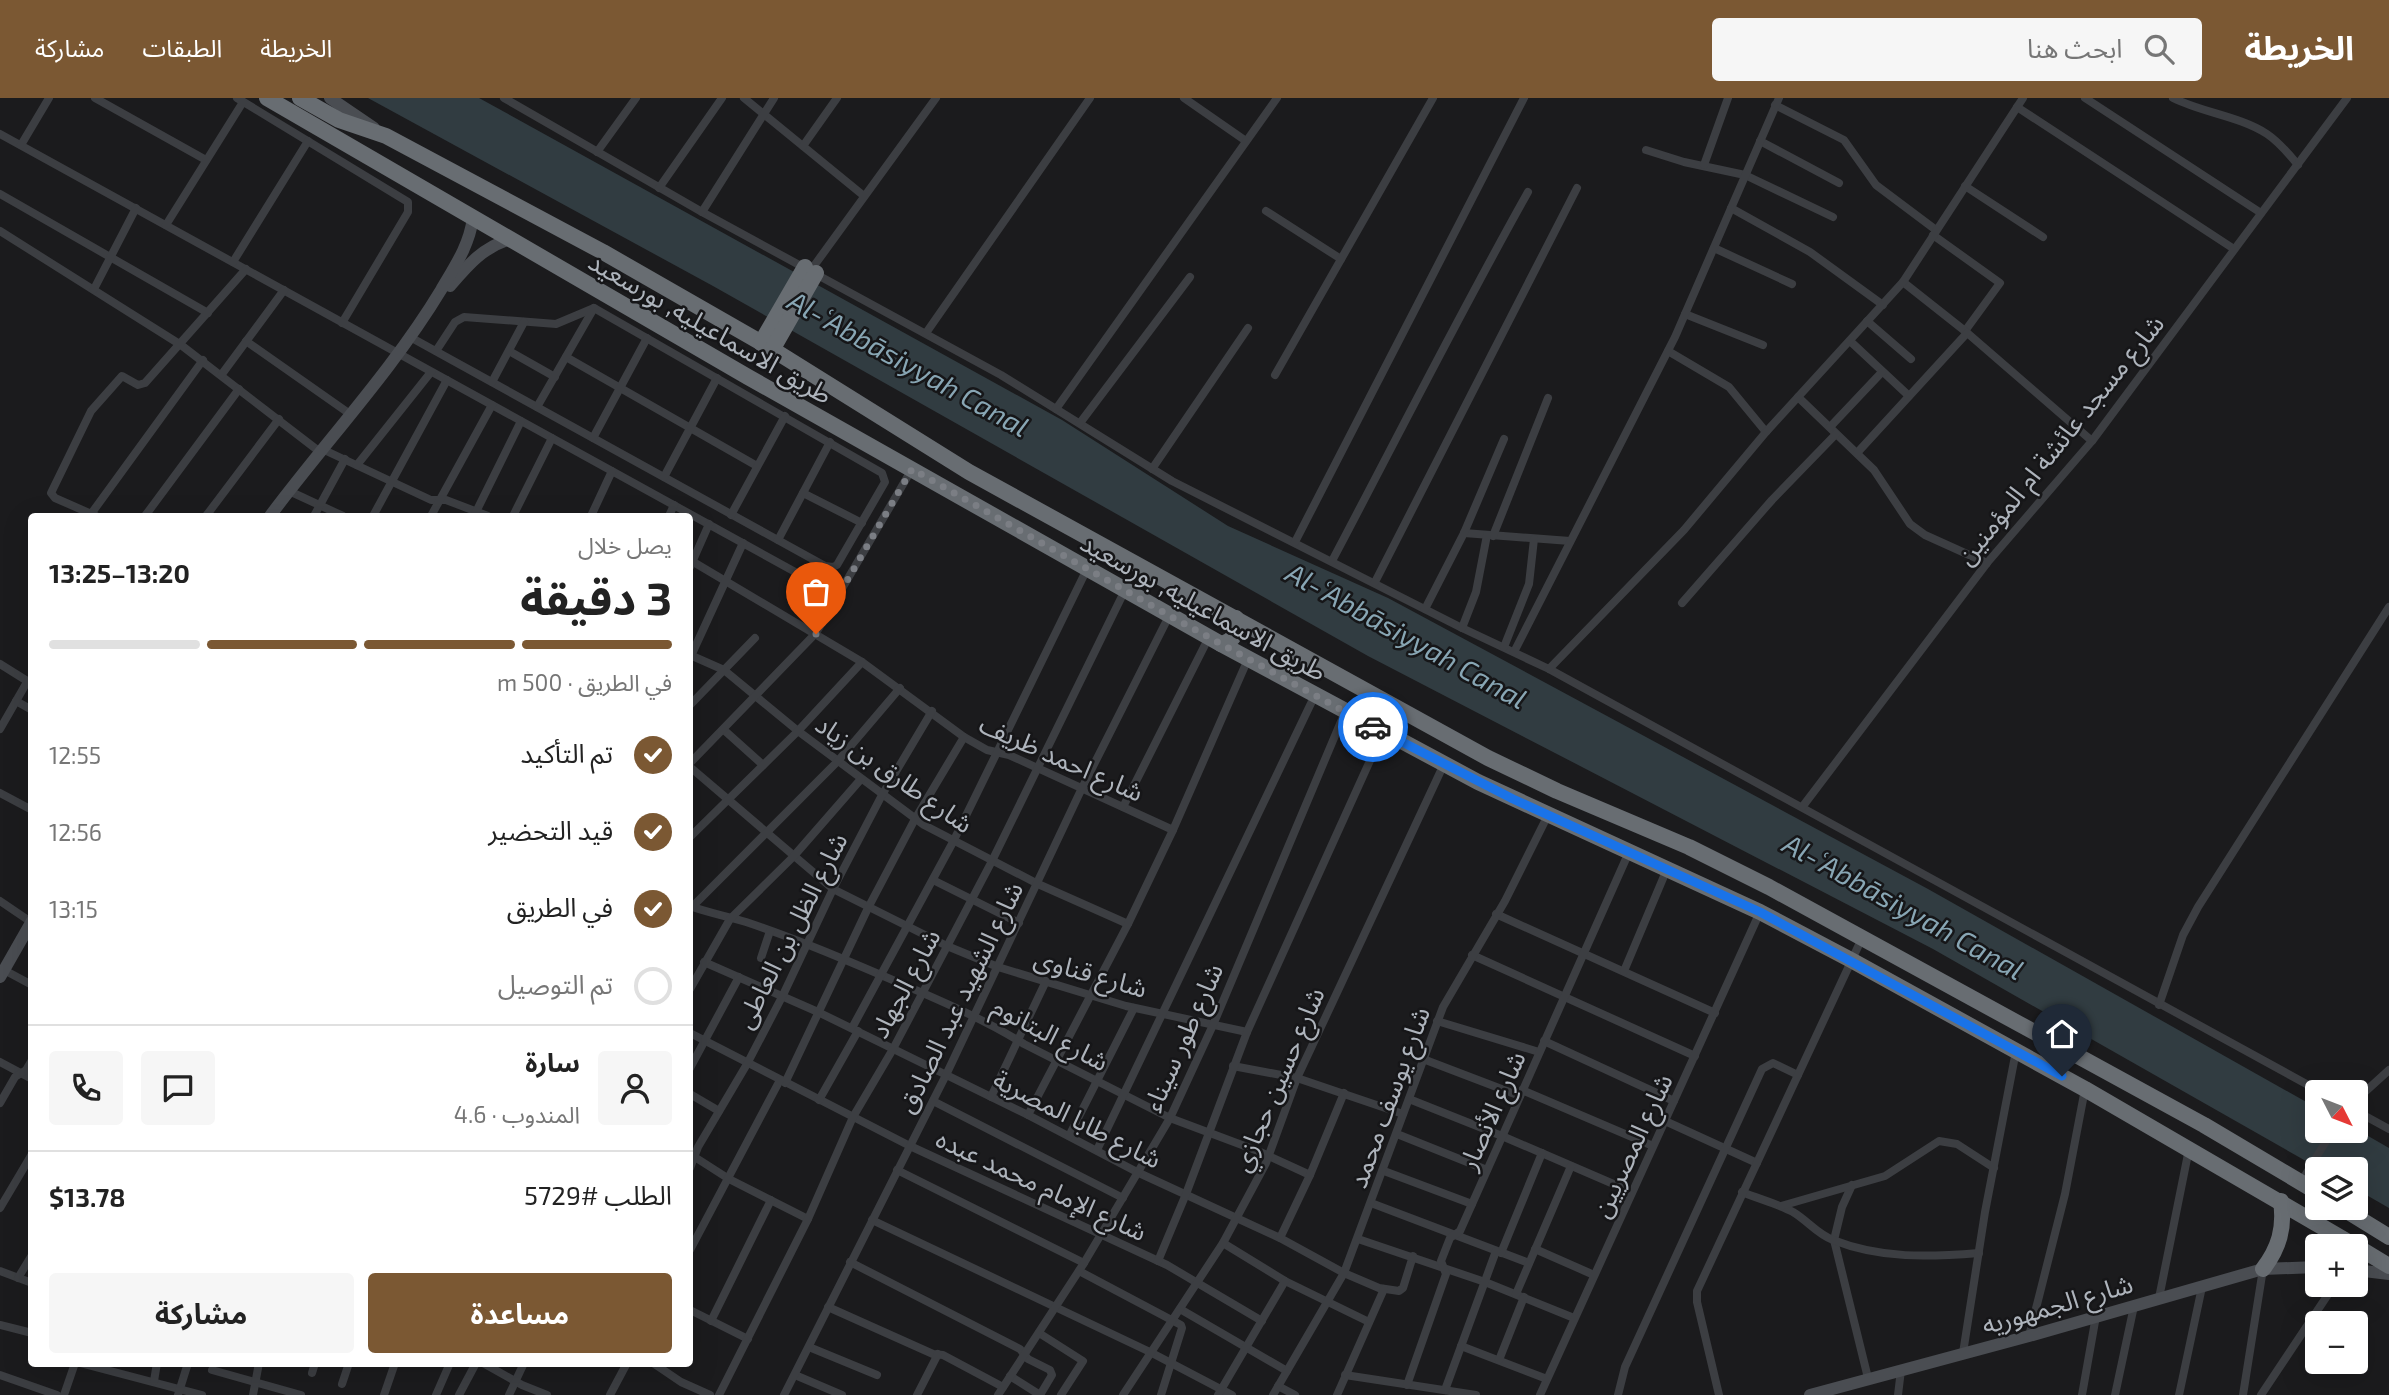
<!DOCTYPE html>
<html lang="ar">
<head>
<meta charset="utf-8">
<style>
	:root { --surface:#fff; --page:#f6f6f6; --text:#222; --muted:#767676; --line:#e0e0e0; --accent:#7b5833 }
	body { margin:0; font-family:"Exo 2","Noto Sans Arabic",sans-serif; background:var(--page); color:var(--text); direction:rtl; height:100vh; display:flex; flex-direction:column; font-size:26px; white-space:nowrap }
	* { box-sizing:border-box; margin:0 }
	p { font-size:23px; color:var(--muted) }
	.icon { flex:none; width:38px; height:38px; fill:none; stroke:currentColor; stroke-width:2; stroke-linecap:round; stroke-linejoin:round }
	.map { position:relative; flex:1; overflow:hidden; direction:ltr }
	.panel { position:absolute; left:28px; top:415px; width:665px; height:854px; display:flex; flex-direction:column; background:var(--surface); border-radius:7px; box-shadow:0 7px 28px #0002; direction:rtl }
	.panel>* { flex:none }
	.needle { width:46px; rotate:132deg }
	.buttons { position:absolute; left:2305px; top:982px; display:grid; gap:14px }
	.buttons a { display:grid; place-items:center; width:63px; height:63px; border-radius:7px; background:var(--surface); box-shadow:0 7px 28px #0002; font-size:35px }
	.pin { position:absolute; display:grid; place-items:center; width:60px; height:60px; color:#fff; margin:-72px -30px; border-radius:50% 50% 50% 0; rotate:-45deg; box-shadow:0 0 7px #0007 }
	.pin .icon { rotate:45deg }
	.courier { position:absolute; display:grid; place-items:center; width:70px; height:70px; margin:-35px; border:5px solid #1a73e8; border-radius:50%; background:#fff; color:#222; box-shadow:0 2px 9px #0007 }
	.head em { font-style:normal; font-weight:700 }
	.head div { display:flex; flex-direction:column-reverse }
	.head { display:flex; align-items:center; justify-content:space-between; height:119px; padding:0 21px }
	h1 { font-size:46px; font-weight:700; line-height:52px }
	.bar { display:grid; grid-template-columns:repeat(4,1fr); gap:10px 7px; align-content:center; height:84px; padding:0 21px }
	.bar i { height:9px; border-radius:5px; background:var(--line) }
	.bar .on { background:var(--accent) }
	.bar p { grid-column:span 4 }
	.line { display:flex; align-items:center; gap:18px; padding:0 21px; border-top:2px solid var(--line) }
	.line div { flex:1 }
	.round { display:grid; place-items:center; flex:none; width:74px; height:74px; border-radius:7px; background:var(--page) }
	ol { padding:0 21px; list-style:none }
	li { display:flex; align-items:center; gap:21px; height:77px }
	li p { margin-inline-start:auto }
	li .icon { padding:7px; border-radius:50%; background:var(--accent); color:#fff; stroke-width:4 }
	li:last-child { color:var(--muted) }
	li i { width:38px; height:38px; border:4px solid var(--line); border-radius:50% }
	.action { display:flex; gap:14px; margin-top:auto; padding:14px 21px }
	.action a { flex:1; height:80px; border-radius:7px; background:var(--accent); color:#fff; font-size:28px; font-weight:700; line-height:80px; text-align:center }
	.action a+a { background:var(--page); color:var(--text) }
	header { display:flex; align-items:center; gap:42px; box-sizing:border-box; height:98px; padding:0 35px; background:var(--accent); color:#fff }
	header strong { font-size:33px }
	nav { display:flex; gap:38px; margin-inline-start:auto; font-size:24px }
	.search { width:490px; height:63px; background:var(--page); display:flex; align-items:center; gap:18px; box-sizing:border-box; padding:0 24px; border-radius:7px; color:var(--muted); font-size:26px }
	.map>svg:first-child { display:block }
</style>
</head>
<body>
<header>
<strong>الخريطة</strong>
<div class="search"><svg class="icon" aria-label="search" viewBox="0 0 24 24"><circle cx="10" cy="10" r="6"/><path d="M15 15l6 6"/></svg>ابحث هنا</div>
<nav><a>الخريطة</a><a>الطبقات</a><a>مشاركة</a></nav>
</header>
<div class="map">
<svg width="2389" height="1297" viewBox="0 0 2389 1297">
	<rect width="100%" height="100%" fill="#1b1b1d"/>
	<polygon fill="#313c41" points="368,0 479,0 1062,322 1228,428 1388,500 1928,791 2317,1010 2317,1032 2356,1031 2389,1050 2389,1110 2356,1091 2356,1071 2320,1071 1933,851 1368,558 713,188"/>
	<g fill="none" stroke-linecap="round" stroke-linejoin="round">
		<g stroke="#3c3e42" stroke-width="8">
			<polyline points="95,0 206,62"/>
			<polyline points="237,0 408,104 408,114 342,225"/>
			<polyline points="504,0 702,114 1001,277 1172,383 1462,530 1549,571 2321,994"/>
			<polyline points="744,0 864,98"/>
			<polyline points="1184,0 1246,43"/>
			<polyline points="2085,0 2261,115"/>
			<path d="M2173 0C2203 15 2239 18 2267 36 2279 44 2289 56 2298 67"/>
			<polyline points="1775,7 1844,42 1876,87 1936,132"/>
			<polyline points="2017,9 2234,151"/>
			<polyline points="0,36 837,497"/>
			<polyline points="1760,43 1839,85"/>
			<polyline points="21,47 49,0"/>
			<polyline points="803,48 837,0"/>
			<polyline points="1646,52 1684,64 1745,77 1833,119"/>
			<polyline points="597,54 636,0"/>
			<polyline points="1704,67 1728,0"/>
			<polyline points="1965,88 2043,139"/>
			<polyline points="659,90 722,0"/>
			<polyline points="0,96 208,215"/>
			<polyline points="1731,110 1810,154 1883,207"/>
			<polyline points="1266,113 1341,161"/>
			<polyline points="702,114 774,0"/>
			<polyline points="166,127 243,4"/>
			<polyline points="0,133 181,247 320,354"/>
			<polyline points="1933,137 2000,185 1965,233"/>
			<polyline points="1714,150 1792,186"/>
			<polyline points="233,164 308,43"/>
			<polyline points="811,172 936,0"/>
			<polyline points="1903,184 1965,233 2092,343"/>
			<polyline points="94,191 136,110"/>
			<polyline points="1685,216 1763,247"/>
			<polyline points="1867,223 1911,261"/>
			<polyline points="926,235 1090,0"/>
			<polyline points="410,239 825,468 833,469 837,467 885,384 882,375 594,210 556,226 464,219 455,224 436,253"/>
			<polyline points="246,243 350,316"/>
			<polyline points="1850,243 1909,298"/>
			<polyline points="509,253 555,279"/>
			<polyline points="1668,253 1729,289 1766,334"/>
			<polyline points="566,259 757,368"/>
			<polyline points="222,276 284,192"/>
			<polyline points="1275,277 1433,0"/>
			<polyline points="492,284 524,224"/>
			<polyline points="1798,299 1874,372 1910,426 1925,437 1987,465"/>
			<polyline points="537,309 594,210"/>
			<polyline points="1056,311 1277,0"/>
			<polyline points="1080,325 1190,179"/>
			<polyline points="1830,329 1882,274"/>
			<polyline points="593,340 647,240"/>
			<polyline points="322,351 431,402 446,402 488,418"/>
			<polyline points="1857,355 1967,235"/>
			<polyline points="357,367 431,274"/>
			<polyline points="1152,371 1248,230"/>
			<polyline points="664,379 717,280"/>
			<polyline points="289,393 343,418"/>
			<polyline points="803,395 862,425"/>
			<polyline points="91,416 203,262"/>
			<polyline points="731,417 785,318"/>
			<polyline points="96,418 55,400 51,395 91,313 122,278 138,287 145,285 246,171"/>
			<polyline points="145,418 239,291"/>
			<polyline points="206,418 279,321"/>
			<polyline points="314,418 345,361"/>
			<polyline points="373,418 447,282"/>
			<polyline points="431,418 492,307"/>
			<polyline points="474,418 521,323"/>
			<polyline points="513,418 552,340"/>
			<polyline points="591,418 612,373"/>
			<polyline points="669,418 674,407"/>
			<polyline points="1464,435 1570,443"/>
			<polyline points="1493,438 1548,300"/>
			<polyline points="778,442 830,344"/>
			<polyline points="1295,444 1524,0"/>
			<polyline points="690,462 862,564 964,639 987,652 1009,657 1173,732"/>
			<path d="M1332 463C1397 340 1460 215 1528 94"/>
			<polyline points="690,469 709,426"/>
			<polyline points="1375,484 1577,90"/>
			<polyline points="1682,505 1772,402 1836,336"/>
			<polyline points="1425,511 1464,435 1504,341"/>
			<polyline points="1462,530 1476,494 1487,437"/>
			<polyline points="1504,549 1529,486 1534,441"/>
			<polyline points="1514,554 1675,239 1779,0"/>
			<polyline points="690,557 724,572 798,633 924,727 1038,786 1128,826"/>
			<polyline points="690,560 743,445"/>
			<polyline points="0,566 32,586"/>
			<polyline points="1549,571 1684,432 1766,334 1903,184 2023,0"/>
			<polyline points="16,603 32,612"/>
			<polyline points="690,607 755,540"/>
			<polyline points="0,631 27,584"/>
			<polyline points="724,632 763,667"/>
			<polyline points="690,665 816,535 912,371"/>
			<polyline points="690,669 833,791 947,848 998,869 1126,908 1247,934"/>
			<polyline points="0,695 32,712"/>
			<polyline points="1803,708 1987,465 2092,343 2347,0"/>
			<polyline points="1123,709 1209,539"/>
			<polyline points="690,739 798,633 862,564"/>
			<polyline points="933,782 1019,825"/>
			<polyline points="0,803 31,824"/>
			<path d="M690 808C708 815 728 818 746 824 797 841 846 862 895 883 939 902 984 921 1024 946L1170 1020 1258 1053 1310 1077"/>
			<polyline points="692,809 837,664 900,590"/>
			<polyline points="1496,816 1715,915"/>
			<polyline points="1472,857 1695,958"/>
			<polyline points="761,860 770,833"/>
			<polyline points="704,864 818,914 1028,1017 1139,1075 1280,1140 1344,1175 1379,1190 1399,1193 1403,1190 1413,1158"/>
			<polyline points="4,872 32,887"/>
			<polyline points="1624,873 1667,771"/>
			<polyline points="690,891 730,821 793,759 861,681"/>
			<polyline points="2159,907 2183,837 2198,809 2389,509"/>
			<polyline points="1437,923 1539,954"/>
			<polyline points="852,930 953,744 1087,471"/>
			<polyline points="690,935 910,1048 1167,1167 1262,1223"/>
			<polyline points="1544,943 1674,1003"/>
			<polyline points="1423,961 1520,998"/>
			<polyline points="0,964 32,981"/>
			<polyline points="1233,968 1297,980 1403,1016"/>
			<polyline points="690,970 739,879"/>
			<polyline points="785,985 868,810 915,721 964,639"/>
			<polyline points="1522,992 1653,1048"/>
			<polyline points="690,996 719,1013"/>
			<polyline points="991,999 1046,883"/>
			<polyline points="1409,1001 1502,1038 1632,1094"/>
			<polyline points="819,1002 858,933"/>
			<polyline points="2356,1002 2389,972"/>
			<polyline points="933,1003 1123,1100"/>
			<polyline points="0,1005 15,979 26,972 32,962"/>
			<polyline points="2356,1013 2389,1031"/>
			<polyline points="1028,1017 1128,826 1173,732 1248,561"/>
			<polyline points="1665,1023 1757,1065"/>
			<polyline points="1397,1036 1487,1072"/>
			<polyline points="1069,1038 1134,910"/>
			<polyline points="1097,1052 1315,597"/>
			<polyline points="690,1056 729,1081 808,1121"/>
			<polyline points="690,1070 698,1049 747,966 783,897 833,791 882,697 932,613"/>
			<polyline points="897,1072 1084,1165"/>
			<polyline points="1384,1073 1472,1106"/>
			<polyline points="2301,1084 2333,1032"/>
			<polyline points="1852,1087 1842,1109 1834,1142 1868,1280"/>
			<path d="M1742 1094C1759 1101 1778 1106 1793 1114 1808 1123 1817 1136 1833 1142 1881 1161 1929 1159 1979 1155"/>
			<polyline points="1371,1105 1529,1165"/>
			<polyline points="1781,1108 1885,1078 1939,1043 1957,1046 1994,1070"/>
			<polyline points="0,1110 32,1056"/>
			<polyline points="872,1122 1150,1254 1232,1297"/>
			<polyline points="1280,1140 1310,1077 1344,995"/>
			<polyline points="1358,1141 1485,1184 1574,1220"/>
			<polyline points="1223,1145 1285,1183 1369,1224"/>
			<polyline points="1535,1151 1594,1177"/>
			<polyline points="690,1152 780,982"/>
			<polyline points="1501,1155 1542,1055"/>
			<polyline points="1158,1163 1186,1096 1247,934 1383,634"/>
			<polyline points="850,1164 1020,1251 1028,1261 1050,1272 1052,1277 1040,1297 1010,1278"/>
			<polyline points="0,1173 32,1185"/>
			<polyline points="1079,1173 1181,1227 1182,1230 1161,1297"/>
			<polyline points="18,1180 32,1157"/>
			<polyline points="1516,1196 1571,1068"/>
			<polyline points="2159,1200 2189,1051"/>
			<polyline points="828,1209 933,1256 943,1257 1003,1289"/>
			<polyline points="1180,1211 1287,1273"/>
			<polyline points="690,1212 748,1241"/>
			<polyline points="711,1223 771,1102"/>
			<polyline points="0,1227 32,1235"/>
			<polyline points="1039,1235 1083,1263 1061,1297"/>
			<polyline points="2029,1238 2065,1096 2085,991"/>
			<polyline points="1461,1248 1547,1281"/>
			<polyline points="809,1249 877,1277"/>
			<polyline points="1963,1255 1985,1114 2016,953"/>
			<polyline points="1499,1262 1524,1199"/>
			<polyline points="80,1265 202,1297"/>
			<polyline points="483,1265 522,1287 547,1297"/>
			<polyline points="653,1265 681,1284 710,1297"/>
			<polyline points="212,1272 301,1297"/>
			<polyline points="312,1275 315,1265"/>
			<polyline points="0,1277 57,1297"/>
			<polyline points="795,1277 842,1297"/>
			<polyline points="1345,1277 1476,1297"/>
			<polyline points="154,1283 157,1265"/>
			<polyline points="342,1286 349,1265"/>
			<polyline points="1407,1287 1446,1176 1441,1163 1450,1140 1460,1133 1629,754"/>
			<polyline points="1278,1288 1295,1297"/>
			<polyline points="1445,1292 1496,1153"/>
			<polyline points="64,1297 75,1265"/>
			<polyline points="178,1297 188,1265"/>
			<polyline points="253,1297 259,1265"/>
			<polyline points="384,1297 395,1265"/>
			<polyline points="436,1297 450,1265"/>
			<polyline points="459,1297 476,1265"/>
			<polyline points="509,1297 524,1265"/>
			<polyline points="610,1297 627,1265"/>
			<polyline points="719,1297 808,1121 853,1019 893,951 992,763 1125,492"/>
			<polyline points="784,1297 946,977 1082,690 1169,518"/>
			<polyline points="917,1297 938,1256"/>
			<polyline points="998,1297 1084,1165 1170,1020 1213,927 1345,614"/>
			<polyline points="1123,1297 1223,1145 1266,1065 1297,980 1444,666"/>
			<polyline points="1218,1297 1285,1183"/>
			<polyline points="1273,1297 1344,1175 1443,909 1505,803 1548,717"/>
			<polyline points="1337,1297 1384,1191"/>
			<polyline points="1540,1297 1760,814"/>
			<polyline points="1618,1297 1625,1269 1762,971 1773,965 1798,977"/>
			<polyline points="1719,1297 1697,1204 1697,1193 1863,838"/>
			<polyline points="1898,1297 1901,1272"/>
			<polyline points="2082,1297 2096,1218"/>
			<polyline points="2115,1297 2134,1208"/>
			<polyline points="2179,1297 2202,1189"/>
			<polyline points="2243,1297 2263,1171"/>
			<polyline points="2261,1297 2335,1186"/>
		</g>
		<g stroke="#4a4d52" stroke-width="12">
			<polyline points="330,0 374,30"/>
			<path d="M450 188C468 167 482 150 510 141"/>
			<path d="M270 418C326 343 392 273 441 192 455 168 469 148 473 120"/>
			<polyline points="0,879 32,823"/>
			<polyline points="2356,1172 2389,1176"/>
			<polyline points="1810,1297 2029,1238 2263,1171 2317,1169"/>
		</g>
		<g stroke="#686d72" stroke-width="16">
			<polyline points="267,0 748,279 1221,546 1478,684 1760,814 1851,862 2085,991 2355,1148"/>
			<polyline points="300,0 339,22 386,38 603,154 767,248 969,374 1488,660 1557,693 1689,749 1769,789 2204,1027 2317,1094"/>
			<polyline points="761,245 805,169"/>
			<polyline points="772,252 816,175"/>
			<path d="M1221 546C1234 543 1240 533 1236 520"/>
			<polyline points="2342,1110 2389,1139"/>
			<polyline points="2356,1148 2389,1168"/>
			<path d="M2263 1171C2279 1150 2285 1130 2281 1103"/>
		</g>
	</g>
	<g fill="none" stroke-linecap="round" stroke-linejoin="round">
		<polyline stroke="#7b7e84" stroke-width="7" stroke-dasharray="0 12.6" points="816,536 912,371 1170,518 1373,629"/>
		<polyline stroke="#1a73e8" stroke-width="9" points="1373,629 1513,701 1760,814 2062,978"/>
	</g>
	<g text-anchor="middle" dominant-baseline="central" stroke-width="5" stroke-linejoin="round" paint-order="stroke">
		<g font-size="26" fill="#aeb4bc" stroke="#161618">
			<text transform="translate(711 229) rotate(30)">طريق الاسماعيليه, بورسعيد</text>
			<text transform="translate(2059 341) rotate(-51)">شارع مسجد عائشة ام المؤمنين</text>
			<text transform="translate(1204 508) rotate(29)">طريق الاسماعيليه, بورسعيد</text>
			<text transform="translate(1062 659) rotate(24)">شارع احمد ظريف</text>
			<text transform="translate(895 675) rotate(35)">شارع طارق بن زياد</text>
			<text transform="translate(790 832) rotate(-63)">شارع الظل بن العاطى</text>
			<text transform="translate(1091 874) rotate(16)">شارع قناوى</text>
			<text transform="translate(904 885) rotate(-62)">شارع الجهاد</text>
			<text transform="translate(959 899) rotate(-64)">شارع الشهيد عبد الصادق</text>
			<text transform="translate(1051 935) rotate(28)">شارع البتانوم</text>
			<text transform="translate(1182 939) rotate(-66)">شارع طور سيناء</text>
			<text transform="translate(1277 981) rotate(-67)">شارع حسين حجازي</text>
			<text transform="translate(1388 999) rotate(-70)">شارع يوسف محمد</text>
			<text transform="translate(1491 1012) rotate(-66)">شارع الأنصار</text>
			<text transform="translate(1078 1020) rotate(27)">شارع طابا المصرية</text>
			<text transform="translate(1631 1047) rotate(-65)">شارع المصريين</text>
			<text transform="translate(1042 1086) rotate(25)">شارع الإمام محمد عبده</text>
			<text transform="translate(2057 1205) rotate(-16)">شارع الجمهوريه</text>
		</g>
		<g font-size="28" font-style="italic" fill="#88a6b4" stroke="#161618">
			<text transform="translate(909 265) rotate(29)">Al-ʿAbbāsiyyah Canal</text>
			<text transform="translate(1407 537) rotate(29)">Al-ʿAbbāsiyyah Canal</text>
			<text transform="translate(1904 808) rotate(29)">Al-ʿAbbāsiyyah Canal</text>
		</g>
	</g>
</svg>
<div class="buttons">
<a><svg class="needle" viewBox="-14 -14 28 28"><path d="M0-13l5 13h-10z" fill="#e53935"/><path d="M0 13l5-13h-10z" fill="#767676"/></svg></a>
<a><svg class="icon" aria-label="layers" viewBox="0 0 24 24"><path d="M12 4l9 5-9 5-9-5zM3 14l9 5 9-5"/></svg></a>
<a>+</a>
<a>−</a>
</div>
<div class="pin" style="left:816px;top:536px;background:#ea580c"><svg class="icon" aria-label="bag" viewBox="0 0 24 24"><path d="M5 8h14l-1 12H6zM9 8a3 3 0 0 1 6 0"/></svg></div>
<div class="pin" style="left:2062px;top:978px;background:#1f2937"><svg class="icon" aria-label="home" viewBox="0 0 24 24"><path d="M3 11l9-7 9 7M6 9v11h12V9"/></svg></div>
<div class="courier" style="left:1373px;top:629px"><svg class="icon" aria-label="car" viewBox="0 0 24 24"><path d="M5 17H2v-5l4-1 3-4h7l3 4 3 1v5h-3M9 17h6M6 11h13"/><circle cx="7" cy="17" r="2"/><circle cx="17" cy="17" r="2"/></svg></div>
<section class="panel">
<div class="head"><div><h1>3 دقيقة</h1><p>يصل خلال</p></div><em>13:20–13:25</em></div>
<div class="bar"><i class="on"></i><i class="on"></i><i class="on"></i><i></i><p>في الطريق · 500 m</p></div>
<ol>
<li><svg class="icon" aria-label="check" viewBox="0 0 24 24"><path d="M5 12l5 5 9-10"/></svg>تم التأكيد<p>12:55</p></li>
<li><svg class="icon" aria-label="check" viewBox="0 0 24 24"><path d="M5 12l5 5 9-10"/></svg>قيد التحضير<p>12:56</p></li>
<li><svg class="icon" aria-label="check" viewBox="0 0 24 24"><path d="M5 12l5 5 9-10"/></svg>في الطريق<p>13:15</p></li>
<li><i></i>تم التوصيل</li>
</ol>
<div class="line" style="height:126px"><a class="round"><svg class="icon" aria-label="person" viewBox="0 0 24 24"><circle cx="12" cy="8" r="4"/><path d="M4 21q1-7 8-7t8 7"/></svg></a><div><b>سارة</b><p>المندوب · 4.6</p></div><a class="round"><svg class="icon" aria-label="chat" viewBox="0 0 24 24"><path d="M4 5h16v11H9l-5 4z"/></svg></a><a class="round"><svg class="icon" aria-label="phone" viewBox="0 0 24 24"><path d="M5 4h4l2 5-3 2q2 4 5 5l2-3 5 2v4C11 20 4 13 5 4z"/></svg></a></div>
<div class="line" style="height:91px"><div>الطلب #5729</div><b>$13.78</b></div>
<div class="action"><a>مساعدة</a><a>مشاركة</a></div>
</section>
</div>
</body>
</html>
